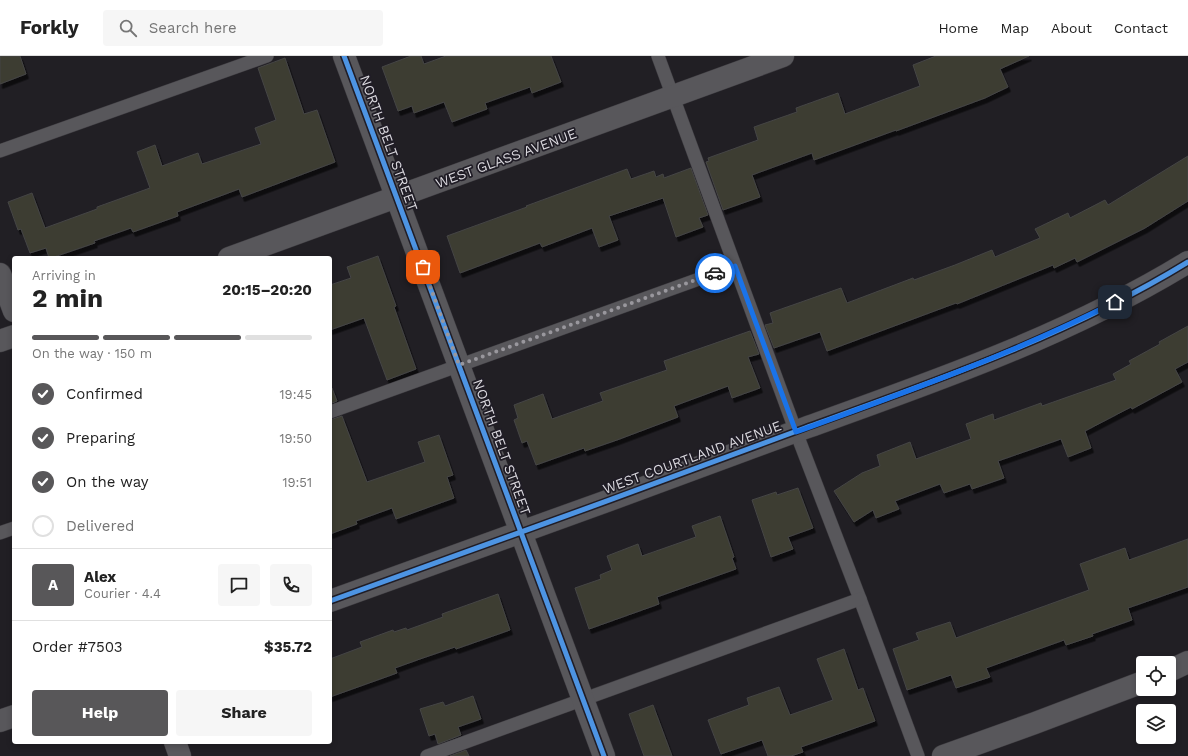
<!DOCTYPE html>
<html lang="en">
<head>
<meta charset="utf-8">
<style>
	:root { --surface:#fff; --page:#f6f6f6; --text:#222; --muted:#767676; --line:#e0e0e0; --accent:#585759 }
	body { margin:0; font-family:"Work Sans",sans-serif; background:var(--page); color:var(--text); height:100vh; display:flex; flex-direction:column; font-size:15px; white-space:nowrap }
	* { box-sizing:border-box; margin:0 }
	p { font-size:13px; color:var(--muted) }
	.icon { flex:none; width:22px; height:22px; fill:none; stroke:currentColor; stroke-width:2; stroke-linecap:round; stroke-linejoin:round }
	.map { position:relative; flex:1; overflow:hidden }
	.panel { position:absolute; left:12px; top:200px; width:320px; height:488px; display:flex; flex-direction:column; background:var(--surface); border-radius:4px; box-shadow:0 2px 6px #0003 }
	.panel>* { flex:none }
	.tools { position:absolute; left:1136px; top:600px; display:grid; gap:8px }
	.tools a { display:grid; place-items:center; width:40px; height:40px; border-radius:4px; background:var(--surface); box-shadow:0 2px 6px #0003; font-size:20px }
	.pin { position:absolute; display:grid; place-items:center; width:34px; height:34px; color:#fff; margin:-17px; border-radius:8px; box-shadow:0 2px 6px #0006 }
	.courier { position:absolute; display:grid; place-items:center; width:40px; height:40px; margin:-20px; border:3px solid #1a73e8; border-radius:50%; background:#fff; color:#222; box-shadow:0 1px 5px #0007 }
	.overview em { font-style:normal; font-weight:700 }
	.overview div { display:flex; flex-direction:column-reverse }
	.overview { display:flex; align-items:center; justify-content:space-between; height:68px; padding:0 20px }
	h1 { font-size:26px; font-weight:700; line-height:30px }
	.bar { display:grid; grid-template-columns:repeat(4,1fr); gap:6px 4px; align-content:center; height:48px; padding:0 20px }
	.bar i { height:5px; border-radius:3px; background:var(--line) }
	.bar .selected { background:var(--accent) }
	.bar p { grid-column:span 4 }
	.line { display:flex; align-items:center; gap:10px; padding:0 20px; border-top:1px solid var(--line) }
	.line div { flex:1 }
	.round { display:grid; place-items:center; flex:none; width:42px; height:42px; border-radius:4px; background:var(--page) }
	ol { padding:0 20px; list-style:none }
	li { display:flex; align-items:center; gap:12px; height:44px }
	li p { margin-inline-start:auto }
	li .icon { padding:4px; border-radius:50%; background:var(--accent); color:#fff; stroke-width:4 }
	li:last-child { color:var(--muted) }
	li i { width:22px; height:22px; border:2px solid var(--line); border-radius:50% }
	.cta { display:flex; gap:8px; margin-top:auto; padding:8px 20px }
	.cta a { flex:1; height:46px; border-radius:4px; background:var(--accent); color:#fff; font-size:16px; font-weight:700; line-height:46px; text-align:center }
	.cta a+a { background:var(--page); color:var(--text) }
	header { display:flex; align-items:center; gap:24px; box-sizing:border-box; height:56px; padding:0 20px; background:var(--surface); border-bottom:1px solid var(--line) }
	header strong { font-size:19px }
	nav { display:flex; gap:22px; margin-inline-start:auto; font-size:14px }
	.search { width:280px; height:36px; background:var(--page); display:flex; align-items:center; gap:10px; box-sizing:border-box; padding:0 14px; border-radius:4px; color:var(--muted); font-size:15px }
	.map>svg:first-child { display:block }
</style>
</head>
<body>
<header>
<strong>Forkly</strong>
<div class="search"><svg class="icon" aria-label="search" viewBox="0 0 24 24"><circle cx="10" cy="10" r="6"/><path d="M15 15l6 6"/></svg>Search here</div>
<nav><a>Home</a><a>Map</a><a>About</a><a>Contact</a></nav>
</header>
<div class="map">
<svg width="1188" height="700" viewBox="0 0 1188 700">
	<defs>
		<filter id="shadow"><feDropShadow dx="2.5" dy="4.5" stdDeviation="0" flood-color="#0009"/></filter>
	</defs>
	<rect width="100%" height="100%" fill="#211f24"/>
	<g fill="#3c3c33" stroke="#454545" filter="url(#shadow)">
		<polygon points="0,0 20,0 26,18 0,28"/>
		<polygon points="411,0 421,0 424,8 446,0 551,0 561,26 532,37 530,31 485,47 487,53 452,66 444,46 414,57 412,50 398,55 382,11"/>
		<polygon points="936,0 1029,0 1000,13 1008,31 985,42 896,75 896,74 814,104 812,97 752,119 760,141 723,154 706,106 709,105 708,102 758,84 754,71 797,56 796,52 838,37 845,58 920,30 913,9"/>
		<polygon points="285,2 304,58 317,54 335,106 242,141 239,133 177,156 178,160 133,176 131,172 94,185 95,187 51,202 49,202 46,192 30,197 21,173 18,174 8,146 32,137 45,172 97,153 97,151 150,132 137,96 155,89 162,110 198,97 202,108 261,88 255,72 276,64 258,12"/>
		<polygon points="1188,100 1188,145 1145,172 1077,206 1075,202 1054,212 1053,209 957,248 956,247 827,295 820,276 774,292 765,269 773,267 770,257 841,232 847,247 913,222 914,224 955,209 992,194 995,201 1040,182 1035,173 1068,157 1070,162 1105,144 1108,149"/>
		<polygon points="691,112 708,159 699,162 703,171 676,181 663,142 609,160 618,184 599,191 592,172 542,191 540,187 460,217 447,180 527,151 526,150 627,113 631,123 654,115 656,121 663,118 664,122"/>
		<polygon points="378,200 396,250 394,251 416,313 387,324 364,262 330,274 330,229 351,222 347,211"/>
		<polygon points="1188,270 1188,306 1175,313 1182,326 1132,353 1131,351 1085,375 1091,392 1068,401 1061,383 998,405 1004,422 972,433 970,428 944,437 940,428 895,445 899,453 876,462 873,454 854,466 834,435 862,417 880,410 877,399 910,386 916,403 971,383 966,368 993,358 994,364 1041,347 1042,350 1116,324 1113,318 1131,308 1129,305 1160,288 1159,286"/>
		<polygon points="750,275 759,298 748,301 760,332 732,342 728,330 674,350 678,361 617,384 585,395 584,392 536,409 527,385 522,387 514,364 518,362 514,349 543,338 552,363 603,345 600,337 667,314 664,305"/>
		<polygon points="332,332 337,345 330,348 330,333"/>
		<polygon points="342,360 367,426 425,406 418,386 439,379 453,419 447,421 454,442 396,463 392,452 356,465 357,468 330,478 330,364"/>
		<polygon points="798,432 813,472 788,481 793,493 771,501 752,444 776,436 777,439"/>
		<polygon points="720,460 734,501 732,502 736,513 657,541 659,548 589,573 575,532 601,523 600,519 612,514 607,500 638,488 642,500 696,481 692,470"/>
		<polygon points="1188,483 1188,531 1128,552 1132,564 1092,578 1093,580 1066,589 1064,584 986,612 990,621 956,632 951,619 907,634 893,593 919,584 916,577 950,566 956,582 1089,534 1080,508 1125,492 1129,504"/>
		<polygon points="498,538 510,574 456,593 455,591 420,603 395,612 397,617 330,641 330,603 362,591 360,586 393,574 394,576 406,572 407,574 443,561 442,558"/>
		<polygon points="844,593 858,634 863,632 875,665 801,691 803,696 791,700 768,700 762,684 721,698 708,664 749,649 747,642 779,631 790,659 833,644 817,603"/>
		<polygon points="473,640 481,663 458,671 461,679 438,688 435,678 429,680 420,653 443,646 445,650"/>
		<polygon points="653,649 672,700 644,700 629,658"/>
		<polygon points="466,694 469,700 450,700"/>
	</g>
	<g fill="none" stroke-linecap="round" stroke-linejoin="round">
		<g stroke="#3c3a3f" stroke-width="14">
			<g id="service">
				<polyline points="658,0 796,376 860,543 918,700"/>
				<polyline points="0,95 267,0"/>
				<polyline points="330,356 735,210"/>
				<polyline points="0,477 14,472"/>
				<polyline points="427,700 860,543"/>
			</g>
		</g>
		<g stroke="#3c3a3f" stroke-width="23">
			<g id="minor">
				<polyline points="344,0 604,700"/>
				<polyline points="229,202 783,0"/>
				<polyline points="0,218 14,255"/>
				<polyline points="0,285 14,280"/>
				<path d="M330 545C489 488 647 431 805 372 936 325 1069 279 1188 206"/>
				<polyline points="1169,615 1188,606"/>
				<polyline points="0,665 14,660"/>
				<polyline points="175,686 180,700"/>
				<polyline points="943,700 1035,667 1143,626"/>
			</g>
		</g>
		<use href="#service" stroke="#58575b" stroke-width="13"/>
		<use href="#minor" stroke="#58575b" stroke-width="22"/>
		<g stroke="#201d26" stroke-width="8">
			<g id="cycleway">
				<polyline points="344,0 604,700"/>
				<path d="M330 545C489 488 647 431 805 372 936 325 1069 279 1188 206"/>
			</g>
		</g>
		<use href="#cycleway" stroke="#4d94e3" stroke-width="5"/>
	</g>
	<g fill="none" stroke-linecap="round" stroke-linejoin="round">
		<polyline stroke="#99979d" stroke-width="4" stroke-dasharray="0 7.2" points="423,211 459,309 715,217"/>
		<path stroke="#1a73e8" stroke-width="5" d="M715 217 735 210 796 376C904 337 1013 298 1115 246"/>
	</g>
	<g text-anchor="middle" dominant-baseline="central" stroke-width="3.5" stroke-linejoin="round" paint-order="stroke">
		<g font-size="14" fill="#dad8de" stroke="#201d26">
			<text transform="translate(389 87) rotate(70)">NORTH BELT STREET</text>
			<text transform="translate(506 102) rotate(-20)">WEST GLASS AVENUE</text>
			<text transform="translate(502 391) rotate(70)">NORTH BELT STREET</text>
			<text transform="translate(692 401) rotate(-20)">WEST COURTLAND AVENUE</text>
		</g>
	</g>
</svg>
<div class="tools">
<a><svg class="icon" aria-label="locate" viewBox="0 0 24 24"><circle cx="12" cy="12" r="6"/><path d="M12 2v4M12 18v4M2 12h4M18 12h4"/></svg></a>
<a><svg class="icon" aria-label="layers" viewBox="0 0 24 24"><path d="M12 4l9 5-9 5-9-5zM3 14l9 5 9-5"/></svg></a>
</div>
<div class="pin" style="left:423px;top:211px;background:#ea580c"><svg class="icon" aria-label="bag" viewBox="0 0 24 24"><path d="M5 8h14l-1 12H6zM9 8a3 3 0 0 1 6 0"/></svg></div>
<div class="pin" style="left:1115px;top:246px;background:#1f2937"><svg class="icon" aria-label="home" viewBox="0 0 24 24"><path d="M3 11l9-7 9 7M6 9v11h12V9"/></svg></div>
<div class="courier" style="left:715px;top:217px"><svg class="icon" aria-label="car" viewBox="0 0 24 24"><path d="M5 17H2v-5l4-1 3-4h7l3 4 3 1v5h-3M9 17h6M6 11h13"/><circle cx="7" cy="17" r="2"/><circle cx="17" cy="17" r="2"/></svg></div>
<section class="panel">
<div class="overview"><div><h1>2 min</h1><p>Arriving in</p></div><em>20:15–20:20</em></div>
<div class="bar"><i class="selected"></i><i class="selected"></i><i class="selected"></i><i></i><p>On the way · 150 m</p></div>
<ol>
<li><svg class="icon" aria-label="check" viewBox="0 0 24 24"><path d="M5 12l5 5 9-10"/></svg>Confirmed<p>19:45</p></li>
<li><svg class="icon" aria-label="check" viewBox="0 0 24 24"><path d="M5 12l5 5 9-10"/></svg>Preparing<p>19:50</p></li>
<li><svg class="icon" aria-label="check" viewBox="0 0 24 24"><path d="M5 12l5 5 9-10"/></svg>On the way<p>19:51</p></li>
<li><i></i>Delivered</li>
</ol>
<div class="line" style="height:72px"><b class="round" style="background:var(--accent);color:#fff">A</b><div><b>Alex</b><p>Courier · 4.4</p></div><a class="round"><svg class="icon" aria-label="chat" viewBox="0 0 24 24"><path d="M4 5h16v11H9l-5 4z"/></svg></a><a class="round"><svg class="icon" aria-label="phone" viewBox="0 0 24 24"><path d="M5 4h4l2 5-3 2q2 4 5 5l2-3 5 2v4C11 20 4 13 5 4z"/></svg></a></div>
<div class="line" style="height:52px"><div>Order #7503</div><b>$35.72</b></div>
<div class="cta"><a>Help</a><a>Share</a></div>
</section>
</div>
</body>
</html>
